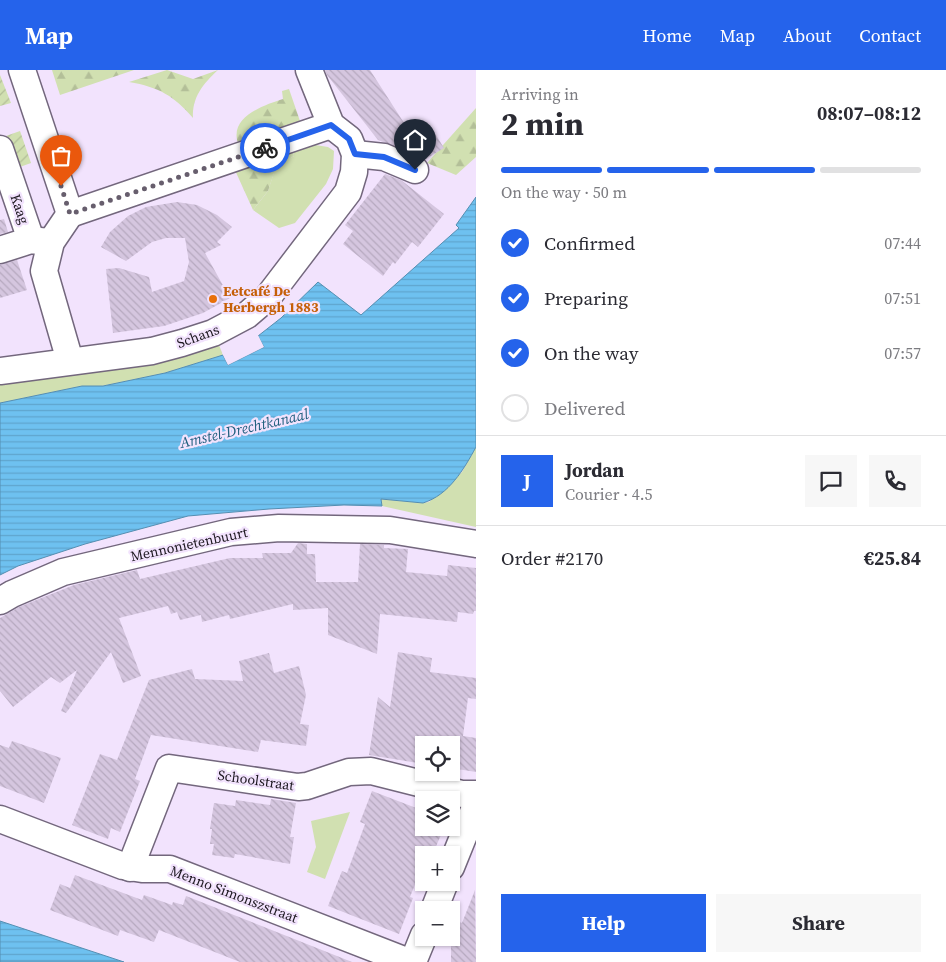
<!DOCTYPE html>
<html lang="en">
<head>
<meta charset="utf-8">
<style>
	:root { --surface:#fff; --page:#f7f7f7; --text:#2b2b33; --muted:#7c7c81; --line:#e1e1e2; --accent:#2563eb }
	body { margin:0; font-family:"Source Serif 4",serif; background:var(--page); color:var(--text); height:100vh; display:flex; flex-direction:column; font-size:19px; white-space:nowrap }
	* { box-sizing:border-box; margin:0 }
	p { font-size:16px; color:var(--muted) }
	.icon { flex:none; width:28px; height:28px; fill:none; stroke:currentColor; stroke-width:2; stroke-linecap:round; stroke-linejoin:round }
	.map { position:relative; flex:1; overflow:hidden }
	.sheet { display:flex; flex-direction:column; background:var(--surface); width:470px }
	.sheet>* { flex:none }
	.fabs { position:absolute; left:415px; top:666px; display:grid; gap:10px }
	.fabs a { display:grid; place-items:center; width:45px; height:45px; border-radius:0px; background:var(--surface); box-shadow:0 1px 4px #0004; font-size:25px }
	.pin { position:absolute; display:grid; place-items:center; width:42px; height:42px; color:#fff; margin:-51px -21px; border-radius:50% 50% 50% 0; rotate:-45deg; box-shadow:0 0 5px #0007 }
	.pin .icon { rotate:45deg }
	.courier { position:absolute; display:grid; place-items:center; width:50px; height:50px; margin:-25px; border:4px solid #2563eb; border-radius:50%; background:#fff; color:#222; box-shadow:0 1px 6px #0007 }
	.head em { font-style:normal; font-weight:700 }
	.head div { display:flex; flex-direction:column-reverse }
	.head { display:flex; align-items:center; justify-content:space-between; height:85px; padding:0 25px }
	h1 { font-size:32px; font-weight:700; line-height:38px }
	.bar { display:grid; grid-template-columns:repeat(4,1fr); gap:8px 5px; align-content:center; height:60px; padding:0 25px }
	.bar i { height:6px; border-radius:4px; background:var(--line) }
	.bar .active { background:var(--accent) }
	.bar p { grid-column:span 4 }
	.line { display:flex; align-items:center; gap:12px; padding:0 25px; border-top:1px solid var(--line) }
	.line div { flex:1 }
	.round { display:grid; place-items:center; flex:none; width:52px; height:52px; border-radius:0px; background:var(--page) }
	ol { padding:0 25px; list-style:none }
	li { display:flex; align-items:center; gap:15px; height:55px }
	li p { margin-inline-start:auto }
	li .icon { padding:5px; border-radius:50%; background:var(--accent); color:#fff; stroke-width:4 }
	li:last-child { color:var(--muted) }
	li i { width:28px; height:28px; border:2px solid var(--line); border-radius:50% }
	.button { display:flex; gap:10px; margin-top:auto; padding:10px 25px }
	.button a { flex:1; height:58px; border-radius:0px; background:var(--accent); color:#fff; font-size:20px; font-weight:700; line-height:58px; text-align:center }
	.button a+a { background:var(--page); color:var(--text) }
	header { display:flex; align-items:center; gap:30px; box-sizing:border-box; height:70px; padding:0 25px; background:var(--accent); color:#fff }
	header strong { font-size:24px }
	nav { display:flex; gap:28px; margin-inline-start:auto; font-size:18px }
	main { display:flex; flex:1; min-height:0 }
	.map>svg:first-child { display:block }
</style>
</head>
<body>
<header>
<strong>Map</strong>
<nav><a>Home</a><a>Map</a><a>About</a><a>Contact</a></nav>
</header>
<main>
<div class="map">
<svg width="476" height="892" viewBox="0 0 476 892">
	<defs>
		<pattern id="forest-firs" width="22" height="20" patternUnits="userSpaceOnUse" patternTransform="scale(1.25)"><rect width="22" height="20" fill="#d1e0b1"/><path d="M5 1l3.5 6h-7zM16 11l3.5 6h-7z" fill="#b3bf98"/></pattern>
		<pattern id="garden-furrows" width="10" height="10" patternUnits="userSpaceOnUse" patternTransform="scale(1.25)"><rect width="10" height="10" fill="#d1e0b1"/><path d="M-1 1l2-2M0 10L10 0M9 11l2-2" fill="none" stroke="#b3bf98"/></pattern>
		<pattern id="water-rules" width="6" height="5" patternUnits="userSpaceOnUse" patternTransform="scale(1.25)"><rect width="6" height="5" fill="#6ec1f0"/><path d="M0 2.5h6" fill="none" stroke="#5fa5cd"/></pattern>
		<pattern id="building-back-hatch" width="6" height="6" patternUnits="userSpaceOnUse" patternTransform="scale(1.25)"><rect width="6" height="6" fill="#d5c6df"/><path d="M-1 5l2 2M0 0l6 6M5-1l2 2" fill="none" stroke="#b6a9bf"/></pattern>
	</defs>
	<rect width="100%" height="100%" fill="#f2e3fd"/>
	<g fill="#d1e0b1">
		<polygon points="309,74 328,77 334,81 333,99 326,114 295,153 279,158 253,140 268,121 276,96 294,86 293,79"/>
		<polygon points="221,266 224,272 219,275 223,285 165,303 102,316 82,316 0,333 0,309"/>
		<polygon points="476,377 476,457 382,436 381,429 423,433 429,432 462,402"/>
		<polygon points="350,742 325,809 307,802 316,777 311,751"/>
	</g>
	<g fill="url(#forest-firs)">
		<polygon points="52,0 134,0 60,25"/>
		<path d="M167 0 193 9 218 0C203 14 192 27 193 48 174 26 159 17 129 12Z"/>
		<path d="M289 19 300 51 238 73C229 47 264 35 283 29L282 21Z"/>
		<polygon points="476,38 476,87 456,105 427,93"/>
		<polygon points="293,79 294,86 276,97 268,121 253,140 234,98"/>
	</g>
	<g fill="url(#garden-furrows)">
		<polygon points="0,5 11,33 0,36"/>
		<polygon points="20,61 31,93 17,98 6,66"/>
	</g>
	<g fill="url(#water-rules)" stroke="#558eb1">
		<path d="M476 127V377C464 399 449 425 423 433L381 429 382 436 344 435 269 439 188 446 85 474 18 496 0 505V333L82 316H103L165 303 223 285 228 295 264 277 258 266 281 248 318 212 361 245 459 158 456 155Z"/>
		<polygon points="0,851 124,892 0,892"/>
	</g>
	<polygon fill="#f2e3fd" points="257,263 264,277 228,295 222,283 225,284 229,292 261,276 256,266"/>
	<g fill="url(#building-back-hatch)">
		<polygon points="325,0 370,0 406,56 412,52 419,64 431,57 444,78 426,89 378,70 327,5"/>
		<polygon points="385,104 401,110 444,144 418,177 412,172 395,194 393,192 383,206 343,174 353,161 345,155"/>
		<polygon points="177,132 197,135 217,145 232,157 217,172 221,175 205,183 230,228 203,243 164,256 113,263 106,199 119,198 149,207 152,222 184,211 189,192 185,168 166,168 152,172 126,191 101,177 110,162 128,146 146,137"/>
		<polygon points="4,149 8,162 0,164 0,150"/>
		<polygon points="17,190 27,220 0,228 0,195"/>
		<polygon points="298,473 307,474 307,484 315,484 316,512 358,512 360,474 384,475 384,478 408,479 406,502 447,506 448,495 476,498 476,541 474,541 473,544 458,542 457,552 380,544 377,584 328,565 328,538 293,540 293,534 230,549 229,545 202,552 201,545 180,550 177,542 171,544 168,536 119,548 141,606 123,613 111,582 66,643 61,641 77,600 60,613 51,607 13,637 0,621 0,548 19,537 74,515 137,500 140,509 230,488 263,488 262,483 291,483"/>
		<polygon points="398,582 432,588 430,602 476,608 476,629 468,628 463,666 476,668 476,702 451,698 451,675 424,675 424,694 369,685 378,627 390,637"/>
		<polygon points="269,583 274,603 299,596 306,625 300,654 309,655 306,676 261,670 258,682 151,665 135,709 140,711 120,762 111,758 108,769 72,755 100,684 117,690 149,610 192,599 195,609 243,611 239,591"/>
		<polygon points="12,671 61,688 44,733 0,716 0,675 9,678"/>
		<polygon points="372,721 424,741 424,758 444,758 434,781 429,779 426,785 424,785 424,792 410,827 413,828 399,864 328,836 342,801 347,803 365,754 360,752"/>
		<polygon points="271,729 296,733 290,767 294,767 290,794 235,784 234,788 212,785 214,774 210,774 212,759 210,759 214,733 235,736 236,730 270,735"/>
		<polygon points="75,805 142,830 144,825 172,835 173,832 183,835 186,826 352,892 240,892 159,860 154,872 120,860 118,866 50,840 60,814 70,818"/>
		<polygon points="475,820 476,892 451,892 451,849 462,853"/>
	</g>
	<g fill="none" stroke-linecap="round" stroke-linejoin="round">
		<g stroke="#73677d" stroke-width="29">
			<g id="street">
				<polyline points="22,0 70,144"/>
				<polyline points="0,79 31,170"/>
				<polyline points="355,84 384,87 415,100"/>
				<polyline points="70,144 331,55"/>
				<polyline points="0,180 31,170 48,172"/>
				<polyline points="70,291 44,201 51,172 70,144"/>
				<polyline points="0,301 152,281 182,273 213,263 247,245 268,227 348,122 354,102 355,84 349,69 331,55 309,0"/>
				<polyline points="0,531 12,524 63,502 231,462 279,458 390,460 476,474"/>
				<polyline points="0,749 123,796 142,799 170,799 409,892"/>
				<polyline points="451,797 476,735"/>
				<polyline points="130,798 169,698 298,717 307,716 349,702 371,701 462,724 476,724"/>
				<polyline points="434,840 445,812"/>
				<polyline points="413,892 424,865"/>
			</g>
		</g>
		<use href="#street" stroke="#fff" stroke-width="26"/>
	</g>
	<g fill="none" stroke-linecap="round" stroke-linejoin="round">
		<polyline stroke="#675e6d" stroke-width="5" stroke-dasharray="0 9" points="61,116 70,144 265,78"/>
		<polyline stroke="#2563eb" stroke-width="6" points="265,78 331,55 349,69 355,84 384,87 415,100"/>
	</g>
	<circle fill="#e8710a" stroke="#f2e3fd" stroke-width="2" cx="213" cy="229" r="5"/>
	<g text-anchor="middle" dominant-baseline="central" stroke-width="4.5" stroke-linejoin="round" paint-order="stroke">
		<g font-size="14" fill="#1c171f" stroke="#f2e3fd">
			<text transform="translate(20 139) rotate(71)">Kaag</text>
			<text transform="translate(198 266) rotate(-20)">Schans</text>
			<text transform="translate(189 474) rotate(-12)">Mennonietenbuurt</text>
			<text transform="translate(256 710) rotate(8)">Schoolstraat</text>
			<text transform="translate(234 824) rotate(21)">Menno Simonszstraat</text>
		</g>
		<g font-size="14" font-weight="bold" fill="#c56008" stroke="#f2e3fd" text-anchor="start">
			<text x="223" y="221">Eetcafé De<tspan x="223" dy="16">Herbergh 1883</tspan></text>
		</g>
		<g font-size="15" font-style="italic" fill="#205f7e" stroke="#f2e3fd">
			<text transform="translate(244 358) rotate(-13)">Amstel-Drechtkanaal</text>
		</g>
	</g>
</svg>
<div class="fabs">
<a><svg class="icon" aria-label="locate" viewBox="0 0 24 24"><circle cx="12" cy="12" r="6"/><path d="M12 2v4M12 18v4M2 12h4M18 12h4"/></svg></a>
<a><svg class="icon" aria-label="layers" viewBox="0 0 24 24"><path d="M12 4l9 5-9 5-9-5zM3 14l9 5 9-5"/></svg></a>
<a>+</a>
<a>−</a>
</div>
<div class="pin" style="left:61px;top:116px;background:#ea580c"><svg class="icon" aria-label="bag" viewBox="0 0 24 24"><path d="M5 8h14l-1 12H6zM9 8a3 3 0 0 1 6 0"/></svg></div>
<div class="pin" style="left:415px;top:100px;background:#1f2937"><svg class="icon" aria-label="home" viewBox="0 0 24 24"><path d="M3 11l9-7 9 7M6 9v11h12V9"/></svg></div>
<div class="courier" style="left:265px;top:78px"><svg class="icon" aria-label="bike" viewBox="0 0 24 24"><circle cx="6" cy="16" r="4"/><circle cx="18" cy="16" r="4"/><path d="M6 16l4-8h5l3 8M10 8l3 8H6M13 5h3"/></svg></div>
</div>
<section class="sheet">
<div class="head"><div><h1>2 min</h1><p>Arriving in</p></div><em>08:07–08:12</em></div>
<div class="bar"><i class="active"></i><i class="active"></i><i class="active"></i><i></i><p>On the way · 50 m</p></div>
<ol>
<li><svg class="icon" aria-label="check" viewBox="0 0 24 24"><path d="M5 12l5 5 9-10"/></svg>Confirmed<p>07:44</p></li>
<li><svg class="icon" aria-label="check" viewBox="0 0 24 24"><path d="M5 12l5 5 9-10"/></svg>Preparing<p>07:51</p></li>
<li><svg class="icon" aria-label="check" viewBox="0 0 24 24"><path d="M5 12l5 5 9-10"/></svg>On the way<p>07:57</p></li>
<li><i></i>Delivered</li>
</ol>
<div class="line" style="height:90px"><b class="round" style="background:var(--accent);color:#fff">J</b><div><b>Jordan</b><p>Courier · 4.5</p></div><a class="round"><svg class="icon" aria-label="chat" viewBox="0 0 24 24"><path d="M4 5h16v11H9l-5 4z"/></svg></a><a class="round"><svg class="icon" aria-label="phone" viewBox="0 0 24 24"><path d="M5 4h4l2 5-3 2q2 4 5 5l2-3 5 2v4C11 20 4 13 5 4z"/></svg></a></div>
<div class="line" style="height:65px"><div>Order #2170</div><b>€25.84</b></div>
<div class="button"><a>Help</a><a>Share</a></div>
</section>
</main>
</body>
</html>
